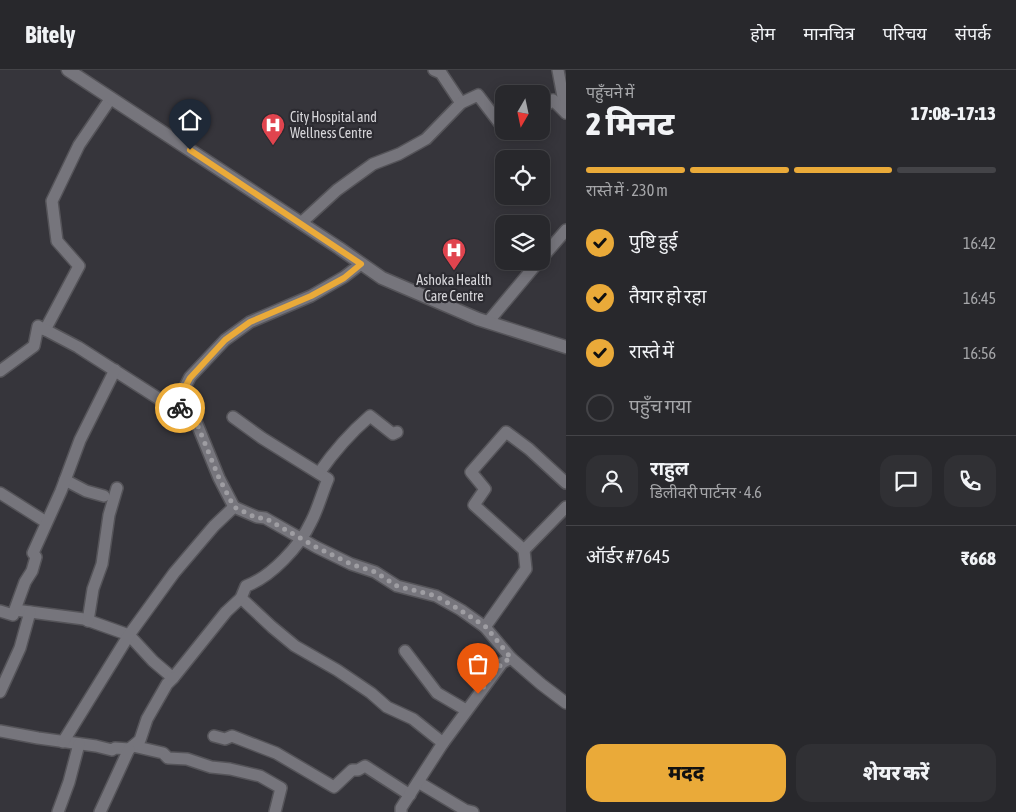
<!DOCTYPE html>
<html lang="hi">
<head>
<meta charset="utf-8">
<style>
	:root { --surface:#28282c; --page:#303034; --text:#f1f3f6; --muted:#a5a6a9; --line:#444448; --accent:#eaaa39 }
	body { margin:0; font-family:"Asap Condensed","Noto Sans Devanagari",sans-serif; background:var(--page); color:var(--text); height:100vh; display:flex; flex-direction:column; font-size:19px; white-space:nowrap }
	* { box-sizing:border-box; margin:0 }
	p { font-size:16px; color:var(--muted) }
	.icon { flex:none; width:28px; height:28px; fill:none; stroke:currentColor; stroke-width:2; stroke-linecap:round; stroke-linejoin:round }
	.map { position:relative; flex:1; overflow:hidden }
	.drawer { display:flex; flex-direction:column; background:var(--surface); width:450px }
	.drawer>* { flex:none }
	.needle { width:32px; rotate:189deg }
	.buttons { position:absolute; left:495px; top:15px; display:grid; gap:10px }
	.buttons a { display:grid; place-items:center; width:55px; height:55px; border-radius:10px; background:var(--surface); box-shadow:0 2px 12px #0003,0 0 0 1px var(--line); font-size:25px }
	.pin { position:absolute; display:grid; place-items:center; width:42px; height:42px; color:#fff; margin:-51px -21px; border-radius:50% 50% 50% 0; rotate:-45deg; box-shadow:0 0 5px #0007 }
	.pin .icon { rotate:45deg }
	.courier { position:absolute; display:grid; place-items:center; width:50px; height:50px; margin:-25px; border:4px solid #eaaa39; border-radius:50%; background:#fff; color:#222; box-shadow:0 1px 6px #0007 }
	.head em { font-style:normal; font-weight:800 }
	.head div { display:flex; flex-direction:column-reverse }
	.head { display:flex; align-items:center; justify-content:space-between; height:85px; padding:0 20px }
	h1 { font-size:32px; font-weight:800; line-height:38px }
	.bar { display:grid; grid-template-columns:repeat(4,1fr); gap:8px 5px; align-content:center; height:60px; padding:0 20px }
	.bar i { height:6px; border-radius:4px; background:var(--line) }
	.bar .selected { background:var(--accent) }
	.bar p { grid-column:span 4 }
	.line { display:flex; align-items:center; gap:12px; padding:0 20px; border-top:1px solid var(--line) }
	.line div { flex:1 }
	.round { display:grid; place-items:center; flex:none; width:52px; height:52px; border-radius:15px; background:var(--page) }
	ol { padding:0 20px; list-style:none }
	li { display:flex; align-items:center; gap:15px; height:55px }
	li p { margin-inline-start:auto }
	li .icon { padding:5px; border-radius:50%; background:var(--accent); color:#111; stroke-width:4 }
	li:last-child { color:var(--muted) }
	li i { width:28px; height:28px; border:2px solid var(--line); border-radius:50% }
	.primary-button { display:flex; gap:10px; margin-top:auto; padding:10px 20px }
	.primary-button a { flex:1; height:58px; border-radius:15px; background:var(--accent); color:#111; font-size:20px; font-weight:800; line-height:58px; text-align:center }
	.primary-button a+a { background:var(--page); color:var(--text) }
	header { display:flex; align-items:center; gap:30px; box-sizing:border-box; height:70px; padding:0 25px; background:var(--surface); border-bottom:1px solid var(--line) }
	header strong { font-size:24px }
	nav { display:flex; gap:28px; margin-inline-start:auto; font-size:18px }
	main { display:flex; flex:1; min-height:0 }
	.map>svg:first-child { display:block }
</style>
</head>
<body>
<header>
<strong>Bitely</strong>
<nav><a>होम</a><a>मानचित्र</a><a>परिचय</a><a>संपर्क</a></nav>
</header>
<main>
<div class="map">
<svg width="566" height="742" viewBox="0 0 566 742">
	<rect width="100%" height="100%" fill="#36353b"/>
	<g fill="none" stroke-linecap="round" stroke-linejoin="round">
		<g stroke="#555459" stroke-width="14">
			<g id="minor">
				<polyline points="434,0 441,3 461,33"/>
				<polyline points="558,0 566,43"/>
				<polyline points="541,39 553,30 566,43"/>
				<polyline points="301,153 337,120 373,94 399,84 426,69 461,33 478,25 504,59"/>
				<polyline points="541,189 566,160"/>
				<polyline points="488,252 539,191"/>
				<polyline points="45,260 79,196 57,171 52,131 79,75 111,28"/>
				<polyline points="0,301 34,276 38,256 78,277 164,332 184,319 190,307 225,270 250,252 311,226 344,207 361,194"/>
				<polyline points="168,329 195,349 219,408 234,437"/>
				<path d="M319 403C335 380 349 364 370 346L393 364 397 362"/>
				<polyline points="65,410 86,421 104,426"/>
				<polyline points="0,423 46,452"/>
				<polyline points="524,480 474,435 485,419 471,402 506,362 529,379 566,413"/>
				<polyline points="241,528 272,557 295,576 337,600 371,623 387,637 413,649 443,673"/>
				<path d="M15 540 84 549 129 565 153 591 173 608 226 542 241 528 246 516C271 507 300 476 311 452 318 439 322 423 328 409L262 368 233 347"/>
				<polyline points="0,541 13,545 25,512 32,501 36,487 33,483 61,421 80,370 115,300"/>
				<polyline points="88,551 93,519 102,494 109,445 117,418"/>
				<polyline points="485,557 526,499 524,480 566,437"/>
				<polyline points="405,581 437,623 466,640"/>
				<polyline points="0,622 20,578 30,542"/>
				<polyline points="0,661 38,668 96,676 112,680 115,678 129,679 133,676 163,683 168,688 187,689 211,697 230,699 260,706 281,718 275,742"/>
				<polyline points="214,666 225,669 232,666 276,683 334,717 352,700 358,700 365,696 410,725"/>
				<polyline points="63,672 129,565 174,503 214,456 234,437 257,447 265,448 316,477 351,494 375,502 397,516 436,526 461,540 485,557 511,588"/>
				<polyline points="133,676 140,670 147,649 167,614 173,608"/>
				<polyline points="418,712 465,740 473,742"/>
				<polyline points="58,742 69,712 79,674"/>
				<polyline points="100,742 129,679"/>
				<polyline points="401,742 401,738 443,673 502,593 511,588 541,614 566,633"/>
			</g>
		</g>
		<g stroke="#555459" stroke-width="15">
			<polyline id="tertiary" points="68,0 339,178 382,208 478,249 566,277"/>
		</g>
		<use href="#minor" stroke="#76757c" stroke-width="11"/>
		<use href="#tertiary" stroke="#76757c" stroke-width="12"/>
	</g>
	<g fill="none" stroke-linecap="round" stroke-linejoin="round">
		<polyline stroke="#9e9da2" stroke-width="5" stroke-dasharray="0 9" points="180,338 195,349 219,408 234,437 257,448 265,448 316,477 351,494 375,502 397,516 436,526 460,540 486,557 511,588 502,593 478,624"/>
		<polyline stroke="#eaaa39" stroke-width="6" points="180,338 168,329 184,319 190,308 225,270 250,252 311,226 344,208 361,194 190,80"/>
	</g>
	<defs>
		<g id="hospital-pin" transform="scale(1.25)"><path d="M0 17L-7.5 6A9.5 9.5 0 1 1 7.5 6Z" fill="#e0444e" stroke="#2c2b31"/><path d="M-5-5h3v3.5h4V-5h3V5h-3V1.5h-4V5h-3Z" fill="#fff"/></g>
	</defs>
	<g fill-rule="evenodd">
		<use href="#hospital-pin" x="273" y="55"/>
		<use href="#hospital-pin" x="454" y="180"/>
	</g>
	<g text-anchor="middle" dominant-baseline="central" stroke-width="4.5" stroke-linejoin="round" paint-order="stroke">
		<g font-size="14" fill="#d6d5d9" stroke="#2c2b31" text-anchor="start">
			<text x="290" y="47">City Hospital and<tspan x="290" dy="16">Wellness Centre</tspan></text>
			<text x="454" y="210" text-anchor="middle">Ashoka Health<tspan x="454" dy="16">Care Centre</tspan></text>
		</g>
	</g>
</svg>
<div class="buttons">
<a><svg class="needle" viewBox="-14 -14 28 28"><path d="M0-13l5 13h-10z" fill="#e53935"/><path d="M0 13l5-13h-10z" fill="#a5a6a9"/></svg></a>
<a><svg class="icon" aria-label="locate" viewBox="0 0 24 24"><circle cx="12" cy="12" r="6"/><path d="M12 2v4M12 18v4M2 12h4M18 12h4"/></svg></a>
<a><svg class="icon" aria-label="layers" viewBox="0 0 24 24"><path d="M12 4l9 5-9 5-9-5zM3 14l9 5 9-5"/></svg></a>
</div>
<div class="pin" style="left:478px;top:624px;background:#ea580c"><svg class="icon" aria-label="bag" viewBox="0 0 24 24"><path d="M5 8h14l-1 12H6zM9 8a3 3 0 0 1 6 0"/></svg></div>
<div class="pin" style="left:190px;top:80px;background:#1f2937"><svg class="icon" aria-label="home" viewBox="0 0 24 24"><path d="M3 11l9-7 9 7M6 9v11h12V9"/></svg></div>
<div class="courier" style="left:180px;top:338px"><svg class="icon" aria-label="bike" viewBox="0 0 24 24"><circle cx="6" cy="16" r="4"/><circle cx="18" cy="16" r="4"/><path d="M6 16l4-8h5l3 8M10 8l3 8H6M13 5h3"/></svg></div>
</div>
<section class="drawer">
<div class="head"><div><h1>2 मिनट</h1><p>पहुँचने में</p></div><em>17:08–17:13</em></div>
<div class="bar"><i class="selected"></i><i class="selected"></i><i class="selected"></i><i></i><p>रास्ते में · 230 m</p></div>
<ol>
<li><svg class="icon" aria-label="check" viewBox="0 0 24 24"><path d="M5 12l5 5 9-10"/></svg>पुष्टि हुई<p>16:42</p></li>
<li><svg class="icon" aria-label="check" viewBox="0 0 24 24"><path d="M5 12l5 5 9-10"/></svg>तैयार हो रहा<p>16:45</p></li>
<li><svg class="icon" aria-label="check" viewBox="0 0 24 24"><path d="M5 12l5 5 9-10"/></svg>रास्ते में<p>16:56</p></li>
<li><i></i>पहुँच गया</li>
</ol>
<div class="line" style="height:90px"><a class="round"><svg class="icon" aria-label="person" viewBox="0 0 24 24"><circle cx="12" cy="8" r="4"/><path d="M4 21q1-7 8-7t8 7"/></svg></a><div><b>राहुल</b><p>डिलीवरी पार्टनर · 4.6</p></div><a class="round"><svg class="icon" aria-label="chat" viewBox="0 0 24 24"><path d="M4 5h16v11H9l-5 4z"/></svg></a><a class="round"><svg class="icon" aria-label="phone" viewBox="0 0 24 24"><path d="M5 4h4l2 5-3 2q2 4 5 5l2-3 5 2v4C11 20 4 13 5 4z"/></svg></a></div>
<div class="line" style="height:65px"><div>ऑर्डर #7645</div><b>₹668</b></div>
<div class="primary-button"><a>मदद</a><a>शेयर करें</a></div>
</section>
</main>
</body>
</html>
